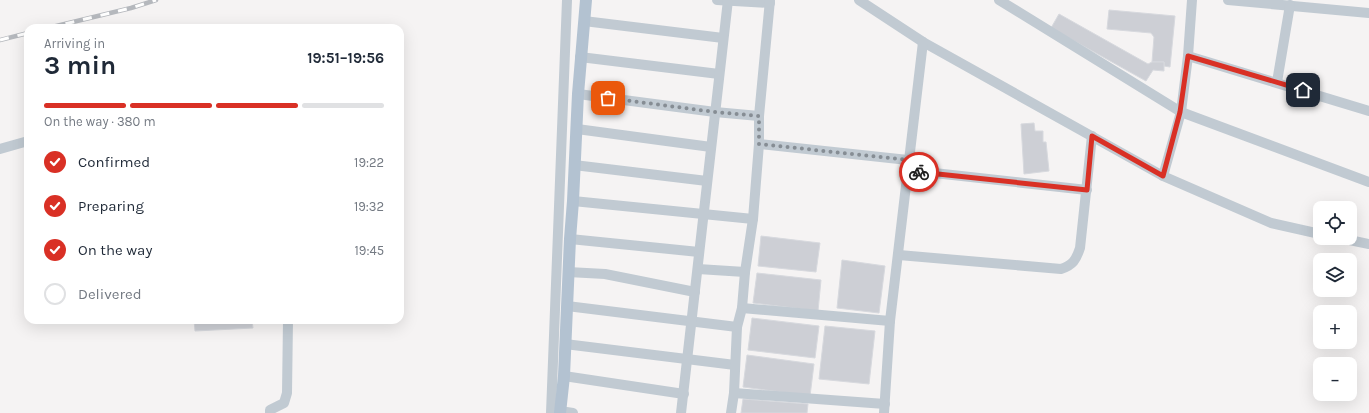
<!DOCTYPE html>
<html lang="en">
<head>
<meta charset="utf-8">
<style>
	:root { --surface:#fff; --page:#f6f6f7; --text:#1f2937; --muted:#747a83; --line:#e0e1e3; --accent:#d93025 }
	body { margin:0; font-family:Karla,sans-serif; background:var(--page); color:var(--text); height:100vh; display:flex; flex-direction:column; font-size:15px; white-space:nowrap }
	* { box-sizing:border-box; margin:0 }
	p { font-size:13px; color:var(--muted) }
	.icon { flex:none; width:22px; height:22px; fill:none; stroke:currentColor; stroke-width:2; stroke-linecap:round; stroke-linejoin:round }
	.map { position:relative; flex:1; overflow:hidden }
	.side { position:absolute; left:24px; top:24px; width:380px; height:300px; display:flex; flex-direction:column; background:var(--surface); border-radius:12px; box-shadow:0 4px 16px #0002 }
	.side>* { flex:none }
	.tools { position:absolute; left:1313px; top:201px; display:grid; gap:8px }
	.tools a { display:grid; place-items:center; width:44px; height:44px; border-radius:8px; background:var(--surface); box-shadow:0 4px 16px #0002; font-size:20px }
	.pin { position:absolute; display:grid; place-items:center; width:34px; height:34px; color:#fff; margin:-17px; border-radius:8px; box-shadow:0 2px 6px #0006 }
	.courier { position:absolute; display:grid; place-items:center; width:40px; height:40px; margin:-20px; border:3px solid #d93025; border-radius:50%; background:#fff; color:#222; box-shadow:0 1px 5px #0007 }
	.head em { font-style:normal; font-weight:700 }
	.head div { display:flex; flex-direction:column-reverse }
	.head { display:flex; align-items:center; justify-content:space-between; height:68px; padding:0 20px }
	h1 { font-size:26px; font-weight:700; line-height:30px }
	.bar { display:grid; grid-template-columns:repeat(4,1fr); gap:6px 4px; align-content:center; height:48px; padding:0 20px }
	.bar i { height:5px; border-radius:3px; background:var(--line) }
	.bar .on { background:var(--accent) }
	.bar p { grid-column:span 4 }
	ol { padding:0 20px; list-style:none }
	li { display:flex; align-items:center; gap:12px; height:44px }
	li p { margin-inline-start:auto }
	li .icon { padding:4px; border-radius:50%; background:var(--accent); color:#fff; stroke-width:4 }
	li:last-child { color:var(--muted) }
	li i { width:22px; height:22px; border:2px solid var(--line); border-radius:50% }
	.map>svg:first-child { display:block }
</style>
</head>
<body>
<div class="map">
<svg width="1369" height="413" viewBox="0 0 1369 413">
	<rect width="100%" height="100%" fill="#f5f3f3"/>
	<g fill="#cdcfd5" stroke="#d7d9de">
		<polygon points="1109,10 1175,16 1170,67 1164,66 1164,62 1152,62 1154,37 1151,33 1107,29"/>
		<polygon points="1059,14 1148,64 1152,62 1164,62 1164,71 1153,70 1146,81 1051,28"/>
		<polygon points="1034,123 1035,131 1043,131 1043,142 1046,142 1049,171 1024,174 1021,124"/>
		<polygon points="761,236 820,243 816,272 758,266"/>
		<polygon points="842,260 885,266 879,313 837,308"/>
		<polygon points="757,273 821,280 818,311 753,303"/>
		<polygon points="752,318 819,326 815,358 748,350"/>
		<polygon points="194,320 252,320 253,328 195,331"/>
		<polygon points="825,326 875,331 869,384 819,379"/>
		<polygon points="747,355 814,364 810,396 743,387"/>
		<polygon points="743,399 808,404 807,413 741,413"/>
	</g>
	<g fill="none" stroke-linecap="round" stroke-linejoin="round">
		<g stroke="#c1cad2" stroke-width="10">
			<polyline points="717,0 770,3"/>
			<polyline points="859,0 923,42 1163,176 1271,223 1320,234"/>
			<polyline points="999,0 1181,112 1369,182"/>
			<polyline points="1228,0 1369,13"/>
			<polyline points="584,21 723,38"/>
			<polyline points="1188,56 1369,111"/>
			<polyline points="580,57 719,74"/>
			<polyline points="1277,82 1290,5"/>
			<polyline points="578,94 715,112 759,116"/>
			<polyline points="577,129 711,147"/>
			<polyline points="759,144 908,160"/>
			<polyline points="0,149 28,141"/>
			<polyline points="574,165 707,181"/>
			<polyline points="907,170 1087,190"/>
			<polyline points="1163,176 1181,112 1188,56 1192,0"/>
			<polyline points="573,201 753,219"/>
			<polyline points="1340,238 1369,244"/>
			<polyline points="570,239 699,252"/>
			<path d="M899 255 1061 269C1073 265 1076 260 1080 248L1092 136"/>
			<polyline points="698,269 745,272"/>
			<polyline points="568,272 605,274 695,292"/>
			<polyline points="567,306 737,327"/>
			<polyline points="742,308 890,321"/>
			<polyline points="565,344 735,365"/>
			<polyline points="564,376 684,394"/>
			<polyline points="734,393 885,404"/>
			<polyline points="560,411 573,413"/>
			<polyline points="270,413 270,410 284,403 287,393 288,320"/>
			<polyline points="551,413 567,0"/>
			<polyline points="681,413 728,0"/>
			<polyline points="731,413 734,393 737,327 742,308 745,272 753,219 759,144 759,116 770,0"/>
			<polyline points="884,413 890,321 923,42"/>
		</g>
		<polyline stroke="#b3c2d1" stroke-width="12" points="560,413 564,376 570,239 573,201 578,94 586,0"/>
		<g stroke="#b5b8bd" stroke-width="4.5">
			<g id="rail">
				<polyline points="48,28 131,8 156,0"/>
				<polyline points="0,40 28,33"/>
			</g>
		</g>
		<use href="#rail" stroke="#fff" stroke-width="3" stroke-dasharray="9" stroke-linecap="butt"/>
	</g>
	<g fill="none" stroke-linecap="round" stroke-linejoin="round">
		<polyline stroke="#868d94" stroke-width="4" stroke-dasharray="0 7.2" points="608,98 715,112 759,116 759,144 908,160 907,170 919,172"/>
		<polyline stroke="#d93025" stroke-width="5" points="919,172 1087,190 1092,136 1163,176 1180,112 1188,56 1303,90"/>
	</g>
</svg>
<div class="tools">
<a><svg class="icon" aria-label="locate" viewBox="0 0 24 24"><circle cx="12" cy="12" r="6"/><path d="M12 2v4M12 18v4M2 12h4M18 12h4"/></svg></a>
<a><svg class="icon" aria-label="layers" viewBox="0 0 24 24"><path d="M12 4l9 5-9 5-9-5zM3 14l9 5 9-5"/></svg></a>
<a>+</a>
<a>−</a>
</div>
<div class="pin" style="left:608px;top:98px;background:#ea580c"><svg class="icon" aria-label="bag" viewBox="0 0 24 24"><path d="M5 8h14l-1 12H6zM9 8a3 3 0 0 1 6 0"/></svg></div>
<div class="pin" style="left:1303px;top:90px;background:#1f2937"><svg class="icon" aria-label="home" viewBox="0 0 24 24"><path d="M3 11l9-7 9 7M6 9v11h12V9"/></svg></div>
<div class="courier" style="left:919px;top:172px"><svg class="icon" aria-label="bike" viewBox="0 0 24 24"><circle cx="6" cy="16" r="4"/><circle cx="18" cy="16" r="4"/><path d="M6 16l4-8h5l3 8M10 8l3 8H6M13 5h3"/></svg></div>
<section class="side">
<div class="head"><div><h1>3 min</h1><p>Arriving in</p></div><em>19:51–19:56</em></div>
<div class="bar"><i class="on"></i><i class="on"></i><i class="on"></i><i></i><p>On the way · 380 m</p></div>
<ol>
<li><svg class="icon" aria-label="check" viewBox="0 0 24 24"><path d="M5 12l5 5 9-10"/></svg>Confirmed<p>19:22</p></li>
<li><svg class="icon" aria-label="check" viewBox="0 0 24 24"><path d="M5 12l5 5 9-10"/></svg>Preparing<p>19:32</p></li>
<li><svg class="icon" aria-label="check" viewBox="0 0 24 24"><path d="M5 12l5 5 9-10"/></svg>On the way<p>19:45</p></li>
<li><i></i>Delivered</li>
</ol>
</section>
</div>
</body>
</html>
